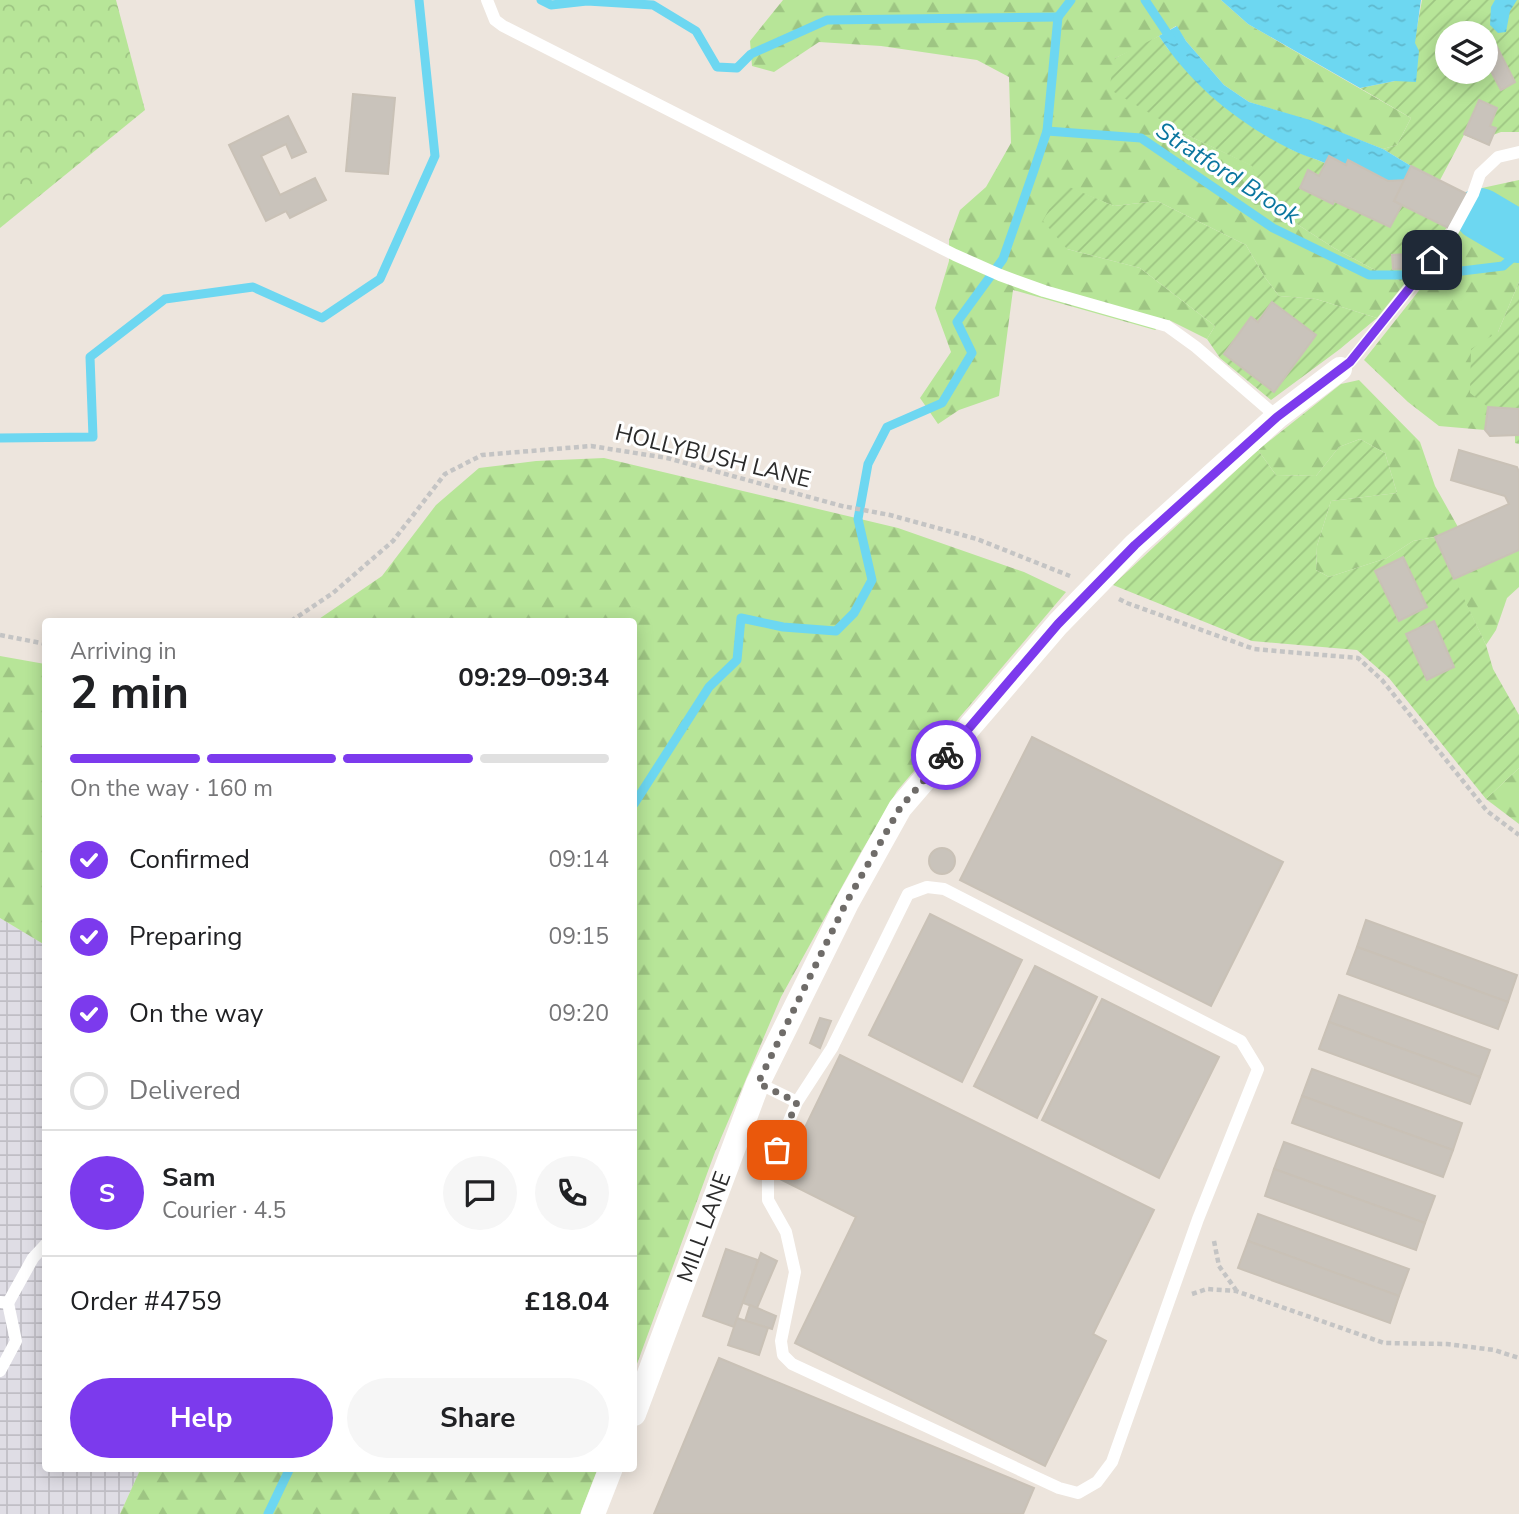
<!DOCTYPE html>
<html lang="en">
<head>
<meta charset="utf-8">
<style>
	:root { --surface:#fff; --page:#f6f6f6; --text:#202124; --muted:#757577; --line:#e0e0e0; --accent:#7c3aed }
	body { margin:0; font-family:"Nunito Sans",sans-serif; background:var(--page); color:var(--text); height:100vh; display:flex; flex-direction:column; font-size:26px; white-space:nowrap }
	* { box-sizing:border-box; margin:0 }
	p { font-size:23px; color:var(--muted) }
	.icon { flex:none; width:38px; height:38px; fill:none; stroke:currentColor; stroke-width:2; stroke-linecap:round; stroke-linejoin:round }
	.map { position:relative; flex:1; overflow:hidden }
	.details { position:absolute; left:42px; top:618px; width:595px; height:854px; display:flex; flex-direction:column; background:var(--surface); border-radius:7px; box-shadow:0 4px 18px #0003 }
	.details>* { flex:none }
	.controls { position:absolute; left:1435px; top:21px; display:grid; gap:14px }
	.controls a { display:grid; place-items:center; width:63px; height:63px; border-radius:50%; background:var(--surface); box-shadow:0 4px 18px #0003; font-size:35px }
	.pin { position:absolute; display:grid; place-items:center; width:60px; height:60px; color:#fff; margin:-30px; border-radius:14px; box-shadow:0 4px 10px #0006 }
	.courier { position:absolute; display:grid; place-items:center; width:70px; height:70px; margin:-35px; border:5px solid #7c3aed; border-radius:50%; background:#fff; color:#222; box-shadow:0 2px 9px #0007 }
	.headline em { font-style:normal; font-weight:700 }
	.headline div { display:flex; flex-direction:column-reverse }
	.headline { display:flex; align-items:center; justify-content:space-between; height:119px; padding:0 28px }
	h1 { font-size:46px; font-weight:700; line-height:52px }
	.bar { display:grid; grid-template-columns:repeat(4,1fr); gap:10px 7px; align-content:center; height:84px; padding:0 28px }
	.bar i { height:9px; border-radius:5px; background:var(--line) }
	.bar .current { background:var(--accent) }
	.bar p { grid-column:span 4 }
	.line { display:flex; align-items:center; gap:18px; padding:0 28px; border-top:2px solid var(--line) }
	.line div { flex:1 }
	.round { display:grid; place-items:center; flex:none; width:74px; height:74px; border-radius:37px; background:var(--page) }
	ol { padding:0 28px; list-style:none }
	li { display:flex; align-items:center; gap:21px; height:77px }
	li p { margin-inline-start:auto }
	li .icon { padding:7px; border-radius:50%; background:var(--accent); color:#fff; stroke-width:4 }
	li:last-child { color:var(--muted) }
	li i { width:38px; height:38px; border:4px solid var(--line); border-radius:50% }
	.button { display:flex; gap:14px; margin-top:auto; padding:14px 28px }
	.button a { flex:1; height:80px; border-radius:42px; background:var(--accent); color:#fff; font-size:28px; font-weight:700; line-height:80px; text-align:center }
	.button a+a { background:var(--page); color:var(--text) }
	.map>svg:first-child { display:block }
</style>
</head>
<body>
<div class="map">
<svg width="1519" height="1514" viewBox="0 0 1519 1514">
	<defs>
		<pattern id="industrial-grid" width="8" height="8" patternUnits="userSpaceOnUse" patternTransform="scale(1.75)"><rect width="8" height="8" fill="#dfdde5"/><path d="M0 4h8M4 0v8" fill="none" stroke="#c0bec5"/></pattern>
		<pattern id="forest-firs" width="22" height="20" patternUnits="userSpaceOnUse" patternTransform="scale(1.75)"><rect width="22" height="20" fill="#b7e598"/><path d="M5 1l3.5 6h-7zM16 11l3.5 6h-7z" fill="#9ec583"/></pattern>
		<pattern id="park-crowns" width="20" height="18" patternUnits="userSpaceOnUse" patternTransform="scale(1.75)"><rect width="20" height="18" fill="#b7e598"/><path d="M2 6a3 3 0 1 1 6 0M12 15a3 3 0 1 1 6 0" fill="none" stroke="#9ec583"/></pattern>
		<pattern id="garden-furrows" width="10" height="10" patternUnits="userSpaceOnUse" patternTransform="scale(1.75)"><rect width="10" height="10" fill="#b7e598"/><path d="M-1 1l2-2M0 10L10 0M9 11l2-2" fill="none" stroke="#9ec583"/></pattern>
		<pattern id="water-ripples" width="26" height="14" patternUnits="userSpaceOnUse" patternTransform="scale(1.75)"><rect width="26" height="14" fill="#6dd7f1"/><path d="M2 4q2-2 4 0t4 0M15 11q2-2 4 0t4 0" fill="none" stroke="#5fb9cf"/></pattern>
	</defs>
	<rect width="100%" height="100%" fill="#ede5dd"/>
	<polygon fill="url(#industrial-grid)" points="0,918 45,945 46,1468 141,1468 120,1514 0,1514"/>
	<g fill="url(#forest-firs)">
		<polygon points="783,0 1221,0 1248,24 1411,118 1397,145 1383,149 1310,121 1249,102 1224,85 1186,41 1176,26 1142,46 1115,58 1183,133 1253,166 1272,208 1334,248 1371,268 1405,283 1377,318 1316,299 1279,296 1264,276 1246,245 1157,201 1114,206 1062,185 1067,249 1140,268 1215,326 1207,339 1169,320 1155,330 1013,290 999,396 959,410 938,424 920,398 951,352 935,308 949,261 949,240 960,210 986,187 1011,143 1009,77 977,60 881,46 819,42 774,72 752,66 750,41"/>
		<polygon points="1519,180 1519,282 1498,332 1485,430 1439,426 1408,402 1364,360 1444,259 1482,188"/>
		<polygon points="1359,380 1420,442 1435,486 1458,527 1435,537 1413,541 1387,558 1329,577 1316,570 1317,546 1331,501 1397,493 1385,453 1360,439 1339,447 1316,476 1276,475 1258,450 1341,384"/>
		<polygon points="604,458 898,528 1024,572 1066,592 897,791 860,854 781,997 715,1152 634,1372 634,621 316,621 382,576 436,505 479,468 536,461"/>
		<polygon points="1519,550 1519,587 1507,598 1496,630 1486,645 1454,579"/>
		<polygon points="0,656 45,664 45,945 0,918"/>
		<polygon points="1519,768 1519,824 1486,799"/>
		<polygon points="141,1468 598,1468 580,1514 120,1514"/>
	</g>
	<polygon fill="url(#park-crowns)" points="0,0 116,0 145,110 0,228"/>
	<g fill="url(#garden-furrows)" fill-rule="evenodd">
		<path d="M1422 0H1519V132H1501L1493 135 1489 145 1464 135 1440 180 1411 166 1383 149 1397 145 1411 118 1360 88 1395 81 1414 44ZM1447 33H1486V72H1447Z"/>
		<polygon points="1159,36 1168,49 1290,149 1325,163 1319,176 1308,171 1300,188 1333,203 1334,201 1390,227 1402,205 1447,227 1419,268 1405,283 1371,268 1334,248 1272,208 1252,166 1183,133 1109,89 1115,58"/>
		<polygon points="1062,184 1114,206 1157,201 1246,245 1264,276 1279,296 1316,299 1377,318 1340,349 1271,400 1220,358 1207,339 1215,326 1140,268 1067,249 1043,221"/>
		<polygon points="1519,282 1519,444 1515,443 1515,435 1490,436 1485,430 1488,407 1470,393 1471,349 1498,332"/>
		<polygon points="1360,439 1385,453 1397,493 1331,501 1317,546 1316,570 1329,577 1387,558 1413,541 1435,537 1486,645 1493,669 1519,715 1519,768 1486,799 1389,678 1357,650 1252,641 1113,585 1258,450 1276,475 1316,476 1339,447"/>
	</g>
	<g fill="url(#water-ripples)">
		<polygon points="1221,0 1421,0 1415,43 1419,51 1416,82 1395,81 1360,88 1248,24"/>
		<polygon points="1495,0 1517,0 1510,11 1506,32 1498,33 1490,25 1491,7"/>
		<path d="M1177 26 1186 41 1224 85 1249 102 1310 120 1383 149 1411 166 1405 180 1388 181 1349 160 1346 165 1329 156 1325 163C1314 158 1301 155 1290 149 1238 123 1191 85 1159 36Z"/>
	</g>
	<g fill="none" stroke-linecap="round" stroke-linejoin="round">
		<g stroke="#6dd7f1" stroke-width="9">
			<polyline points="541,0 551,5 587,1 653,5 696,31 717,67 737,68 751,54 827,20 1058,17"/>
			<polyline points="1145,0 1171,39"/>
			<polyline points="1058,17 1071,0"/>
			<polyline points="1047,131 1141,138 1273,228 1369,275 1403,275"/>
			<polyline points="1437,274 1503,266 1519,252"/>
			<polyline points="0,438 93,437 90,357 165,299 253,287 322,318 380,279 435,156 419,0"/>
			<polyline points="634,804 709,687 737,660 741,618 783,627 836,631 854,613 872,580 858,519 868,464 887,427 942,403 972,353 957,322 1003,259 1034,170 1047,131 1058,17"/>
			<polyline points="268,1514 290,1468"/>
		</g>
		<polyline stroke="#6dd7f1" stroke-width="52" points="1480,214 1519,237"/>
	</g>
	<g fill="#c9c3bb" stroke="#c9c1b6" stroke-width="2">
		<polygon points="1494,41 1515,82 1501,90 1486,62 1486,45"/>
		<polygon points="353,94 395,98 388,174 346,171"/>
		<polygon points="1479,100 1497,108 1490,126 1496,128 1489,145 1464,134"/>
		<polygon points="288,116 306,152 292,158 286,144 261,156 280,195 315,178 326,200 290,218 286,211 266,221 229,145"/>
		<polygon points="1329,156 1346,165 1348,160 1388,181 1405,180 1394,201 1402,205 1390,227 1334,201 1333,204 1300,188 1308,170 1319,176"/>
		<polygon points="1411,166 1467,194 1450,229 1394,201"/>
		<polygon points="1407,243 1418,243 1419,268 1393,269 1392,255 1408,254"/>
		<polygon points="1272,302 1316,335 1274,392 1224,354 1251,317 1258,322"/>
		<polygon points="1488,407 1519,409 1519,435 1490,436 1485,430"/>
		<polygon points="1459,450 1517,467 1519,472 1519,550 1454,579 1435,537 1509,504 1505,496 1451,480"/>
		<polygon points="1403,557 1427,607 1399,621 1375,571"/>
		<polygon points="1434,621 1454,667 1427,680 1406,634"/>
		<polygon points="1032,737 1283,862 1211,1006 960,880"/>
		<circle cx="942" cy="861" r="13"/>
		<polygon points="930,914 1022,960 962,1082 869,1035"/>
		<polygon points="1366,920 1517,975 1508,1002 1357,947"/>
		<polygon points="1357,947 1508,1002 1498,1029 1347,974"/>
		<polygon points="1035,966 1097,997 1037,1118 974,1086"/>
		<polygon points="1339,995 1490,1050 1480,1077 1329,1022"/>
		<polygon points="1102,999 1219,1057 1159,1178 1042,1120"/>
		<polygon points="820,1018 831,1021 820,1048 810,1043"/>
		<polygon points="1329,1022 1480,1077 1470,1104 1319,1049"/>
		<polygon points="840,1055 1154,1210 1093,1334 1106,1341 1045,1466 795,1343 856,1217 780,1179"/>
		<polygon points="1312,1069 1462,1123 1453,1150 1302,1096"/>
		<polygon points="1302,1096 1453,1150 1443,1177 1292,1123"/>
		<polygon points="1284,1142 1435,1196 1425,1223 1274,1169"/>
		<polygon points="1274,1169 1425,1223 1416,1250 1265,1196"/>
		<polygon points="1258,1214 1409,1269 1399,1296 1248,1241"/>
		<polygon points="1248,1241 1399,1296 1390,1323 1238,1268"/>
		<polygon points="726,1249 758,1260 734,1327 703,1316"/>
		<polygon points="761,1253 777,1261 757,1308 743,1303"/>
		<polygon points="750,1305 776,1316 772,1329 745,1321"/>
		<polygon points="737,1318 768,1328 759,1355 728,1345"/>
		<polygon points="719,1358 1034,1488 1023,1514 654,1514"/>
	</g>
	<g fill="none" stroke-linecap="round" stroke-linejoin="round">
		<g stroke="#c4c4c4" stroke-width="4.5" stroke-dasharray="5 3.5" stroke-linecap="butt">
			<polyline points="1119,599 1127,603 1254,649 1358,658 1382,680 1487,811 1519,835"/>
			<polyline points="291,621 333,593 393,541 445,474 482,455 591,446 667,458 842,506 890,515 977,539 1070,576"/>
			<polyline points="0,635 46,644"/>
			<polyline points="1214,1241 1219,1266 1236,1290"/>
			<polyline points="1192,1294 1207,1289 1236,1291 1384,1343 1447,1344 1494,1350 1519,1358"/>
		</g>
		<g stroke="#fff" stroke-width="12">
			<polyline points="487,0 495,20 503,26 955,255 1000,275 1044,291 1167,326 1196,347 1277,417"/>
			<polyline points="1340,369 1350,362 1448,240 1473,194 1480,174 1498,157 1519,152"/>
			<polyline points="758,1083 797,1102 832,1048 908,894 927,887 944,889 1241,1041 1258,1069 1198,1219 1112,1462 1097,1482 1078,1493 1059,1488 792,1364 783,1355 781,1341 795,1272 786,1232 768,1200 768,1178 777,1150 797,1102"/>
			<polyline points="0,1302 8,1303 16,1341 0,1371"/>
			<polyline points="8,1303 33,1258 46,1244"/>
		</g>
		<g stroke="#fff" stroke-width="24">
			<polyline points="634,1414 758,1083 847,903 900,808 1058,624 1135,545 1277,417 1340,369"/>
			<polyline points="593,1514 611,1468"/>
		</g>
	</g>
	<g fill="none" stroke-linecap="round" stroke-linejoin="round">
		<polyline stroke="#6f6c69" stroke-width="7" stroke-dasharray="0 12.6" points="777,1150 797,1102 758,1083 846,903 900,808 946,755"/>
		<polyline stroke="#7c3aed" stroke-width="9" points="946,755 1058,624 1135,545 1277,417 1350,362 1432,260"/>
	</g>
	<g text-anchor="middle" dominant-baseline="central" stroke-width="6" stroke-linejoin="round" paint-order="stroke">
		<g font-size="23" fill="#2b2b2b" stroke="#fff">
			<text transform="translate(713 456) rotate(14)">HOLLYBUSH LANE</text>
			<text transform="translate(704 1227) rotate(-70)">MILL LANE</text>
		</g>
		<g font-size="24" font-style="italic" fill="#0a769f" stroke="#fff">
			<text transform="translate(1228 173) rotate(33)">Stratford Brook</text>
		</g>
	</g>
</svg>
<div class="controls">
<a><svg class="icon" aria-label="layers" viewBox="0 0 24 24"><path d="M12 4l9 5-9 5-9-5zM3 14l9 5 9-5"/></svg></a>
</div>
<div class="pin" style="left:777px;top:1150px;background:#ea580c"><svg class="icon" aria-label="bag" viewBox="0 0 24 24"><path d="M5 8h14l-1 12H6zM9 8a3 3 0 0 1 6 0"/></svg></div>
<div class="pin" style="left:1432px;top:260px;background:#1f2937"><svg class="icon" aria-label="home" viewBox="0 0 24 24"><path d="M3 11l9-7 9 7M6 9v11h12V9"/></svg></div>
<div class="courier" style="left:946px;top:755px"><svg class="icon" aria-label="bike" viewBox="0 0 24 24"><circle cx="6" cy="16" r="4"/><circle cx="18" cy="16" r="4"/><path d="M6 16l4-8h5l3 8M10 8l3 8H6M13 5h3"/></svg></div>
<section class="details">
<div class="headline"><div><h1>2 min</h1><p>Arriving in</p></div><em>09:29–09:34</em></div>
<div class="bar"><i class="current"></i><i class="current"></i><i class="current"></i><i></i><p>On the way · 160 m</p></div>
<ol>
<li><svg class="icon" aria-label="check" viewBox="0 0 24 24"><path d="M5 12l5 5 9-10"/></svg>Confirmed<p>09:14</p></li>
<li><svg class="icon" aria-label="check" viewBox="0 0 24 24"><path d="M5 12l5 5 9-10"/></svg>Preparing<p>09:15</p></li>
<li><svg class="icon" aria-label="check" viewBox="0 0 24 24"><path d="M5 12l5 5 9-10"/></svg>On the way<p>09:20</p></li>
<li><i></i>Delivered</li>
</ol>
<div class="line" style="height:126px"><b class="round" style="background:var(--accent);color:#fff">S</b><div><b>Sam</b><p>Courier · 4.5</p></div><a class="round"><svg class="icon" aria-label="chat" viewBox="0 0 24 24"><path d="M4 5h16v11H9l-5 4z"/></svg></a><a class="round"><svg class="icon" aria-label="phone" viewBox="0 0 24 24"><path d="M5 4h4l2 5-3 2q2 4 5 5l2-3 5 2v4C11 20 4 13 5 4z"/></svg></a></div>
<div class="line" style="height:91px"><div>Order #4759</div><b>£18.04</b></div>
<div class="button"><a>Help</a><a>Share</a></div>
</section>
</div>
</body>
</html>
